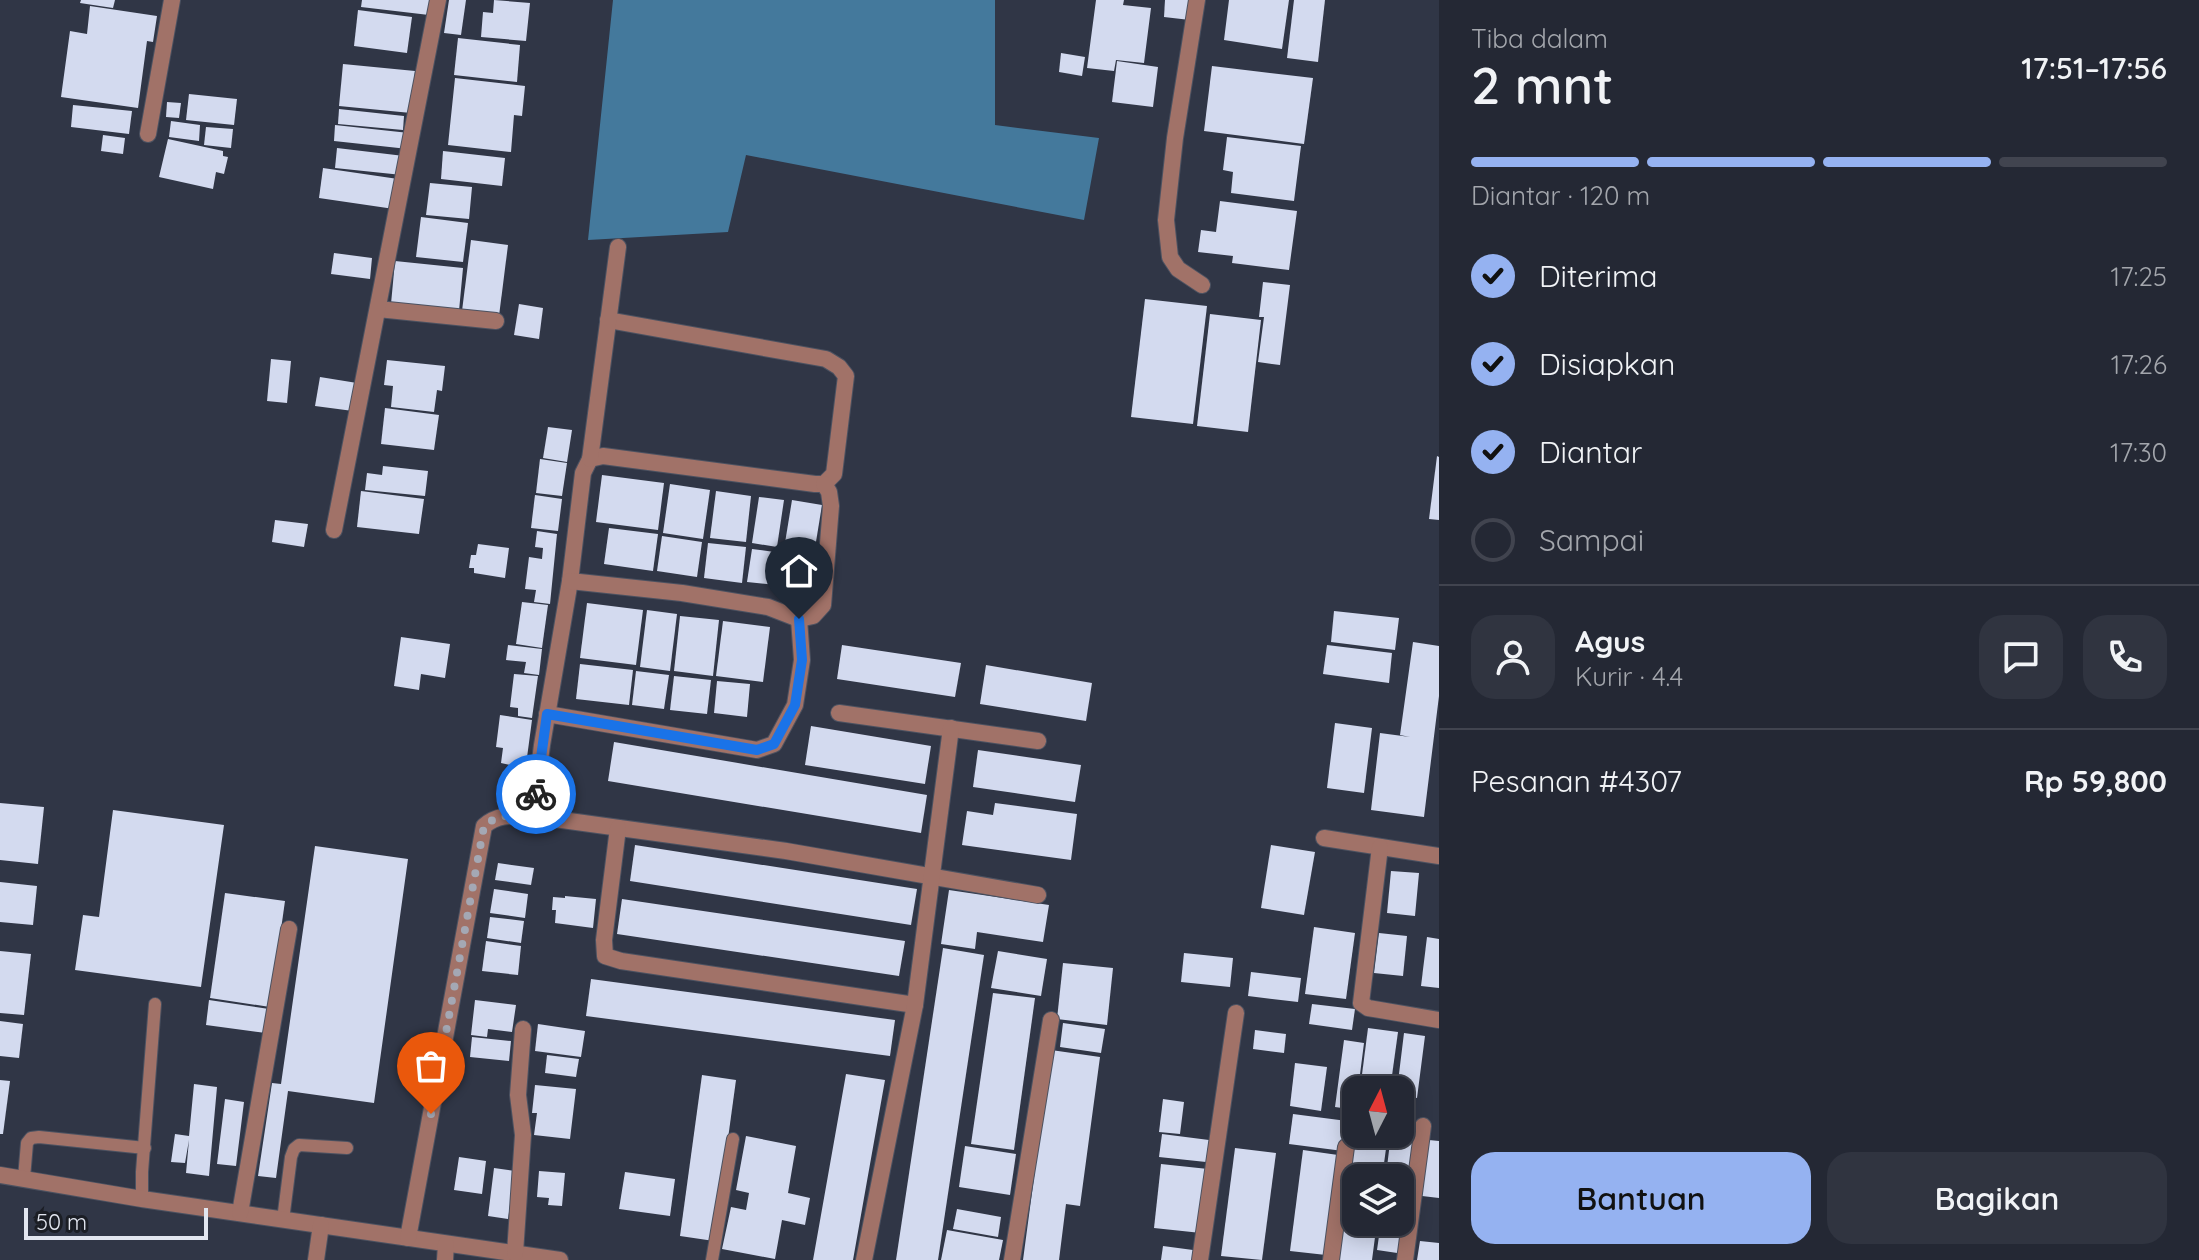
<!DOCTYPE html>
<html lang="id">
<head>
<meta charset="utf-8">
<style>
	:root { --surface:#242834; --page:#303440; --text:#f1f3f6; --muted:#a3a6ac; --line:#41444f; --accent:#95b2f1 }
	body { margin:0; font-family:Quicksand,sans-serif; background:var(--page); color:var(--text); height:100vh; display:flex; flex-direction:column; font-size:30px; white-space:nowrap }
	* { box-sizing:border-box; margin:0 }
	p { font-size:26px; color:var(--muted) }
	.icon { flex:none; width:44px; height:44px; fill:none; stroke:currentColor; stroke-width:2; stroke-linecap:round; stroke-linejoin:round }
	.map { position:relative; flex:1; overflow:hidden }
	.details { display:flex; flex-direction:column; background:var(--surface); width:760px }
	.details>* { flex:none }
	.needle { width:52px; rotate:6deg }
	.controls { position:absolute; left:1342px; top:1076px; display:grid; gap:16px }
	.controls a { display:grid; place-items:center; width:72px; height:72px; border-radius:16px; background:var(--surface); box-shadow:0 4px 20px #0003,0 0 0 2px var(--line); font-size:40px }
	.scale { position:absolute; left:24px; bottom:20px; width:184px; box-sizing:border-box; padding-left:8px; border:4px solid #e2e6f0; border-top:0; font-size:22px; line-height:28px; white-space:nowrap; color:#e2e6f0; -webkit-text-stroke:6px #1b1e25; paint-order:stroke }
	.pin { position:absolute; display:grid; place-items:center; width:68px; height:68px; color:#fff; margin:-82px -34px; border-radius:50% 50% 50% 0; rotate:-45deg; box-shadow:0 0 8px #0007 }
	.pin .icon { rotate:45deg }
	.courier { position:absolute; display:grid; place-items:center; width:80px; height:80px; margin:-40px; border:6px solid #1a73e8; border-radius:50%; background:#fff; color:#222; box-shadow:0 2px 10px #0007 }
	.summary em { font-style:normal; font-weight:600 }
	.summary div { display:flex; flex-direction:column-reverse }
	.summary { display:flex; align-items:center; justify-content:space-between; height:136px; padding:0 32px }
	h1 { font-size:52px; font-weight:600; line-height:60px }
	.bar { display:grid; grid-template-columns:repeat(4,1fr); gap:12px 8px; align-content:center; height:96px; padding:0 32px }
	.bar i { height:10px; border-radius:6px; background:var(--line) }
	.bar .on { background:var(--accent) }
	.bar p { grid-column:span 4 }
	.line { display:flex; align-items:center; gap:20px; padding:0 32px; border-top:2px solid var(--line) }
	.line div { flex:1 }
	.round { display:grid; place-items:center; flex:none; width:84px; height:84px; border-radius:24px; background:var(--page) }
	ol { padding:0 32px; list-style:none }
	li { display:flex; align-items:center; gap:24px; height:88px }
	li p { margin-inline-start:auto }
	li .icon { padding:8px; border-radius:50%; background:var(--accent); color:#111; stroke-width:4 }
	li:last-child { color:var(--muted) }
	li i { width:44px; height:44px; border:4px solid var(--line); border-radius:50% }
	.primary-button { display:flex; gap:16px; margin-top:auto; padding:16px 32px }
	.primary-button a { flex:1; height:92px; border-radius:24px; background:var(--accent); color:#111; font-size:32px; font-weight:600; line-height:92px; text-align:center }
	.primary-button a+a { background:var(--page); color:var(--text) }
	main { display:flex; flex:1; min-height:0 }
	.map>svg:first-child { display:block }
</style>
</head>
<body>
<main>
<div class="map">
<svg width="1439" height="1260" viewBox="0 0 1439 1260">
	<rect width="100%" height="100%" fill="#303646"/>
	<polygon fill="#44799c" points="613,0 995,0 995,125 1099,138 1084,220 746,155 728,232 588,240"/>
	<g fill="#d3daef">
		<polygon points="81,0 115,0 113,8 80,3"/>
		<polygon points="362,0 431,0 429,15 361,7"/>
		<polygon points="449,0 466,0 461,35 444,33"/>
		<polygon points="494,0 530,3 526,41 481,37 483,12 493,13"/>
		<polygon points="1096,0 1124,0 1123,5 1151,8 1144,63 1116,60 1114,71 1087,68"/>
		<polygon points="1165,0 1191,0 1190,20 1164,17"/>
		<polygon points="1229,0 1289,0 1282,49 1224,40"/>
		<polygon points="1294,0 1325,0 1318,62 1287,58"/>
		<polygon points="90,6 157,16 153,42 147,41 138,108 61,97 70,31 87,34"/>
		<polygon points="358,10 412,17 407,53 354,46"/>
		<polygon points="458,38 520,45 517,82 454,75"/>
		<polygon points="1061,53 1085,57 1082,76 1059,72"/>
		<polygon points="1117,61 1158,67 1153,107 1112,102"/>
		<polygon points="343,64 415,71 411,113 339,106"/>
		<polygon points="1212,66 1313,78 1304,144 1204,131"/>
		<polygon points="455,78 525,86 522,116 514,115 511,152 448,145"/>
		<polygon points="189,94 237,99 234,125 186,120"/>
		<polygon points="167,102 181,103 179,118 166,117"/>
		<polygon points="73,105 132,111 129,134 71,127"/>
		<polygon points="339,109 404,116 403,130 338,124"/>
		<polygon points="171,121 200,125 199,141 169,137"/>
		<polygon points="335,125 409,133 408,149 334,141"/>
		<polygon points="206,127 233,129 231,148 204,145"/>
		<polygon points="103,135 125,138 123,154 101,151"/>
		<polygon points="1227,137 1301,146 1294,201 1231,193 1233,172 1223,170"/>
		<polygon points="168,139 223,151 223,156 228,157 224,174 216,172 213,189 159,177"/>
		<polygon points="337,148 404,156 402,175 335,168"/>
		<polygon points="443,151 505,158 502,186 441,179"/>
		<polygon points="323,168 398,179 394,209 319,198"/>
		<polygon points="430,183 472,187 469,219 426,215"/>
		<polygon points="1220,201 1297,211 1289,270 1232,263 1233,256 1198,252 1201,230 1216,232"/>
		<polygon points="421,217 468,223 463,262 416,257"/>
		<polygon points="471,240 508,245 499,316 462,311"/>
		<polygon points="334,253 372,258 370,279 331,274"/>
		<polygon points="395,261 463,268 459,311 391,304"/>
		<polygon points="1263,282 1290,285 1280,365 1258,362 1264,317 1259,317"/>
		<polygon points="1145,299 1207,306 1193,424 1131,417"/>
		<polygon points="519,304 543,308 539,339 514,335"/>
		<polygon points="1210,314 1261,320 1248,432 1197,426"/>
		<polygon points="271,359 291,361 287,403 267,401"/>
		<polygon points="387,360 445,366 442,391 437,390 434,412 391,407 393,386 384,385"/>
		<polygon points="320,377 357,383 353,411 315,406"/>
		<polygon points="385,408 439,415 434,450 381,444"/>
		<polygon points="548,427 572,430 567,462 543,458"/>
		<polygon points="1437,456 1439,457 1439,520 1429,519"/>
		<polygon points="540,459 567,463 562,496 536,493"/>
		<polygon points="383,466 428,471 425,496 365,490 367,473 382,475"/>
		<polygon points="602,475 664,483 658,530 596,522"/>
		<polygon points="670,484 710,490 703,539 663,533"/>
		<polygon points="361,491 424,499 419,534 357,527"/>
		<polygon points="716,491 751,496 746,542 710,538"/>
		<polygon points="535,495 562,499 558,531 531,528"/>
		<polygon points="759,497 784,500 777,547 752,543"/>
		<polygon points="792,500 822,505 814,554 784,549"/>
		<polygon points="275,520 308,524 304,547 272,542"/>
		<polygon points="609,528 658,534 653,571 604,564"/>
		<polygon points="537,531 557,534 550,604 534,602 536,590 525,589 529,557 542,559 543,548 535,547"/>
		<polygon points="662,536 702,542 697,577 657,571"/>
		<polygon points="708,543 746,547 742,583 704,578"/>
		<polygon points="478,544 509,548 505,578 474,573 474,568 469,568 471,555 476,555"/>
		<polygon points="752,549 789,554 785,586 747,582"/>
		<polygon points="795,554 822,557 817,602 790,599"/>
		<polygon points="522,602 548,605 542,648 516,644"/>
		<polygon points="587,603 643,610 636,665 580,658"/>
		<polygon points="647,610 677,614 670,671 640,667"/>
		<polygon points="1334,611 1399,618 1395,650 1331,642"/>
		<polygon points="680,616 719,620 713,676 674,671"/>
		<polygon points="723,621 770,627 763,682 716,676"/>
		<polygon points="401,637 450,644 445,678 421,674 419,690 394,686"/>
		<polygon points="1413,642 1439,646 1439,696 1424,817 1371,810 1380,733 1410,737 1400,735"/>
		<polygon points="508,645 542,649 539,675 524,673 526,662 506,660"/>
		<polygon points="842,645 961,663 955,697 837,679"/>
		<polygon points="1327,645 1392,653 1389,683 1323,674"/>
		<polygon points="580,664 633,670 629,705 576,699"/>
		<polygon points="986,665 1092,683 1086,721 980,704"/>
		<polygon points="636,671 669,675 664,709 632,705"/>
		<polygon points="514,674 538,676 532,718 518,716 518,708 510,707"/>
		<polygon points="674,676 711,680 707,714 670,710"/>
		<polygon points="717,681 750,684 747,717 714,713"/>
		<polygon points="500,715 532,720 524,780 508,778 510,765 501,763 503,748 496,747"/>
		<polygon points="1335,723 1372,728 1364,793 1327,788"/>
		<polygon points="811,726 931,746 925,784 805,765"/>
		<polygon points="614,742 927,795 921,833 608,781"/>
		<polygon points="978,750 1081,765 1075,802 973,787"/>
		<polygon points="0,803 44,807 38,864 0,860"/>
		<polygon points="995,803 1077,814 1071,860 962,845 967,811 993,815"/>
		<polygon points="113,810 224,825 201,987 75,970 83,915 99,917"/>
		<polygon points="635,845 917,889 911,925 630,881"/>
		<polygon points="1271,845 1315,852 1304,915 1261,908"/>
		<polygon points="315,846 408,859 374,1103 288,1091 276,1178 258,1176 272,1083 281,1084"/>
		<polygon points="498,863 534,868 531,885 495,880"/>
		<polygon points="1391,871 1419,873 1415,916 1387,913"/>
		<polygon points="0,882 37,886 33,925 0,922"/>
		<polygon points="494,889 528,894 525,918 490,913"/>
		<polygon points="949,890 1049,905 1043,942 977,932 975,949 941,944"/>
		<polygon points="225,893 285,901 270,1007 210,998"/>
		<polygon points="565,896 596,899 593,928 555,923 556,910 552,910 553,897 565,898"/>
		<polygon points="622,899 905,941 899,976 617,934"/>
		<polygon points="490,917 524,921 521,943 487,938"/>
		<polygon points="1314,927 1355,933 1346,999 1305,994"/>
		<polygon points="1379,933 1407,936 1403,976 1374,973"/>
		<polygon points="1427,937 1439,939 1439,988 1421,986"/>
		<polygon points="486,941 521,946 518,975 482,971"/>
		<polygon points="943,948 984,955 938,1260 896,1260"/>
		<polygon points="0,951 31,954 24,1015 0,1013"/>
		<polygon points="998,951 1047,959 1041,996 991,988"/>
		<polygon points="1184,953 1233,958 1230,987 1181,982"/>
		<polygon points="1063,963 1113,968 1107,1025 1057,1019"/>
		<polygon points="1251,972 1301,978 1298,1002 1248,996"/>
		<polygon points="591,979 895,1020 890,1056 586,1016"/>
		<polygon points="993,993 1035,998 1014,1150 971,1144"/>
		<polygon points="209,1000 269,1009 266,1033 206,1025"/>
		<polygon points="475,1000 516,1005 512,1032 488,1029 487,1037 471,1035"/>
		<polygon points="1312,1004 1355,1009 1352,1030 1309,1024"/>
		<polygon points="0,1021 23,1024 19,1058 0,1056"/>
		<polygon points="1063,1023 1105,1029 1101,1053 1060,1047"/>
		<polygon points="538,1024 585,1031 581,1057 535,1051"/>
		<polygon points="1368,1028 1398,1032 1390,1090 1360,1090"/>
		<polygon points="1255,1030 1286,1034 1284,1053 1253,1049"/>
		<polygon points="1404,1033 1425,1036 1417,1098 1400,1095 1400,1090 1397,1090"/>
		<polygon points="472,1037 511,1041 509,1061 470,1057"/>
		<polygon points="1344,1040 1364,1043 1358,1090 1356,1090 1356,1110 1335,1107"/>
		<polygon points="1051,1050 1100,1057 1080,1206 1066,1204 1059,1260 1023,1260"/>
		<polygon points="547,1055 579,1059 576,1077 545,1073"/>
		<polygon points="1295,1063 1327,1067 1321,1111 1290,1106"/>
		<polygon points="846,1074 885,1080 867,1181 853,1260 813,1260"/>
		<polygon points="702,1075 736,1080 714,1241 680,1236"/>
		<polygon points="0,1080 10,1081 3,1134 0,1134"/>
		<polygon points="194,1084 217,1087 209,1176 186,1173 189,1140 185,1163 171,1162 175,1134 189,1136"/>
		<polygon points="535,1085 576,1089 570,1139 534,1135 537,1113 532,1113"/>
		<polygon points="225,1099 244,1102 236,1166 217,1164"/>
		<polygon points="1163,1099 1184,1102 1180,1134 1159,1132"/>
		<polygon points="1293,1114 1347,1121 1343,1151 1289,1144"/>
		<polygon points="1400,1125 1418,1127 1413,1171 1387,1167 1391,1134 1400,1134"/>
		<polygon points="1162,1134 1209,1140 1206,1162 1159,1157"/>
		<polygon points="1355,1134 1388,1134 1382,1178 1356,1178 1356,1222 1377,1222 1372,1260 1339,1260"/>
		<polygon points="746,1136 796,1146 788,1193 810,1198 805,1225 782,1220 775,1259 722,1249 731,1207 746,1210 749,1193 736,1190"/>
		<polygon points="1429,1140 1439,1141 1439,1198 1422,1196"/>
		<polygon points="965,1146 1016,1154 1010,1195 959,1187"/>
		<polygon points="1235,1148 1276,1153 1262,1260 1221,1256"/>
		<polygon points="1303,1150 1338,1155 1326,1255 1290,1251"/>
		<polygon points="459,1157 486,1161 482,1194 454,1190"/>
		<polygon points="1161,1164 1208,1169 1201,1233 1154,1228"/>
		<polygon points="494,1168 515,1171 508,1219 488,1216"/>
		<polygon points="539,1171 565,1173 562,1206 548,1205 549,1198 537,1197"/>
		<polygon points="625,1172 675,1179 670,1216 619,1209"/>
		<polygon points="1387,1172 1413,1175 1404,1254 1377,1250 1381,1222 1400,1222 1400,1178 1386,1178"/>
		<polygon points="957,1209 1001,1217 998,1237 953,1229"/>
		<polygon points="947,1230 1003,1240 999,1260 941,1260"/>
		<polygon points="1420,1241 1439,1243 1439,1260 1417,1260"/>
		<polygon points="1163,1246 1193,1250 1192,1260 1161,1260"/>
	</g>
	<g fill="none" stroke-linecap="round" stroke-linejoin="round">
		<g stroke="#4c5261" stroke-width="14">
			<g id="service">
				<polyline points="24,1178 27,1143 31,1138 39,1137 145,1148"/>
				<polyline points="142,1199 142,1172 155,1004"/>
				<polyline points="283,1220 291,1157 294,1149 299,1145 347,1148"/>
				<polyline points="712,1260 733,1139"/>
			</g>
		</g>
		<g stroke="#4c5261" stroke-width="18">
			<g id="minor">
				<polyline points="1197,0 1175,138 1166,220 1170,257 1178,269 1202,285"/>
				<polyline points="148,134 172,0"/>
				<polyline points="378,309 496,321"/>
				<polyline points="608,320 826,359 839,367 846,376 834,474 824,484 815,484 603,456 590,459 583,473 570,581 542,745 533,816 786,851 1038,895"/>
				<polyline points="590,459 618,247"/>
				<polyline points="334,530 438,0"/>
				<polyline points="570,581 682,593 768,607 799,619 813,616 823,605 831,506 829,492 824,484"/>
				<polyline points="839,713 1038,741"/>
				<polyline points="547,714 757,750 774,744 795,705 802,660 799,619"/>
				<polyline points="618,828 604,940 605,956 621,961 915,1005"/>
				<polyline points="1324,838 1439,856"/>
				<polyline points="1380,847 1361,1003 1368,1008 1439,1020"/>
				<polyline points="0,1175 142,1199 560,1260"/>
				<polyline points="240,1213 289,929"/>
				<path d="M408 1238 484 826C499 813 515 816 533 816"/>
				<polyline points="515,1253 523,1135 518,1095 523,1029"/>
				<polyline points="316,1260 321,1225"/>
				<polyline points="445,1260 446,1244"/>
				<polyline points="864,1260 915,1005 951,728"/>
				<polyline points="1012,1260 1051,1020"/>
				<polyline points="1200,1260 1236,1013"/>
				<polyline points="1331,1260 1346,1147"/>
				<polyline points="1405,1260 1423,1126"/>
			</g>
		</g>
		<use href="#service" stroke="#a17268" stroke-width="12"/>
		<use href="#minor" stroke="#a17268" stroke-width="16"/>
	</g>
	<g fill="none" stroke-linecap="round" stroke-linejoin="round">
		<path stroke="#a4a8b4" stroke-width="8" stroke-dasharray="0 14.4" d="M431 1114 484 826C499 813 515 816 533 816L536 794"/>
		<polyline stroke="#1a73e8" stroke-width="10" points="536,794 547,714 757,750 774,744 795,705 802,660 799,619"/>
	</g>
</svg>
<div class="controls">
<a><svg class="needle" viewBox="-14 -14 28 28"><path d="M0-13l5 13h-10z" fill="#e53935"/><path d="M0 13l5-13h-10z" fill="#a3a6ac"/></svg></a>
<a><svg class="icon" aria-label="layers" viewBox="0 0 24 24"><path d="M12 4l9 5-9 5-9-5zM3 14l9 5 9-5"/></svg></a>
</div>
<div class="scale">50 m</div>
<div class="pin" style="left:431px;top:1114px;background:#ea580c"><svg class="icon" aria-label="bag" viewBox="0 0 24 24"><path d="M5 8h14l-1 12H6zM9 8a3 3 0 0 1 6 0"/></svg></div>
<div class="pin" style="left:799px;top:619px;background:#1f2937"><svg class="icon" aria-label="home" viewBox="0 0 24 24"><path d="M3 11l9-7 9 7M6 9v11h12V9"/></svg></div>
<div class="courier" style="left:536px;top:794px"><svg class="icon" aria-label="bike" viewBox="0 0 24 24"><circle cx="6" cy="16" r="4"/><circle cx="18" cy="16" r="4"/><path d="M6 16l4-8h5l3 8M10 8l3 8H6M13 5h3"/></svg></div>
</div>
<section class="details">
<div class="summary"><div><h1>2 mnt</h1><p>Tiba dalam</p></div><em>17:51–17:56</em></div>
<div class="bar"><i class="on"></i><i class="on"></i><i class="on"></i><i></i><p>Diantar · 120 m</p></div>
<ol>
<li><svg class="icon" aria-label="check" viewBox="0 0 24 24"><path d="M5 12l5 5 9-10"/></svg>Diterima<p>17:25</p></li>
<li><svg class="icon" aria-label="check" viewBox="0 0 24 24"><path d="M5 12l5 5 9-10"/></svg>Disiapkan<p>17:26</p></li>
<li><svg class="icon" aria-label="check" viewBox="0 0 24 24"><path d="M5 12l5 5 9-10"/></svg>Diantar<p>17:30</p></li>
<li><i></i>Sampai</li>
</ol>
<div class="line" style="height:144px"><a class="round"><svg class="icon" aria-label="person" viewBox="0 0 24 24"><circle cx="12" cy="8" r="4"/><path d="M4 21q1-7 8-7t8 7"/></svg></a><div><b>Agus</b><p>Kurir · 4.4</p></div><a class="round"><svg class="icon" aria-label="chat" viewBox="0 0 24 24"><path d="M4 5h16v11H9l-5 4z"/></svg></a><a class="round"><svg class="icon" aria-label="phone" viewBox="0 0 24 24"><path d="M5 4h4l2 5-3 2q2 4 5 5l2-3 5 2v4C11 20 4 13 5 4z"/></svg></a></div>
<div class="line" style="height:104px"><div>Pesanan #4307</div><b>Rp 59,800</b></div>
<div class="primary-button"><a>Bantuan</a><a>Bagikan</a></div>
</section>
</main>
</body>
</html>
